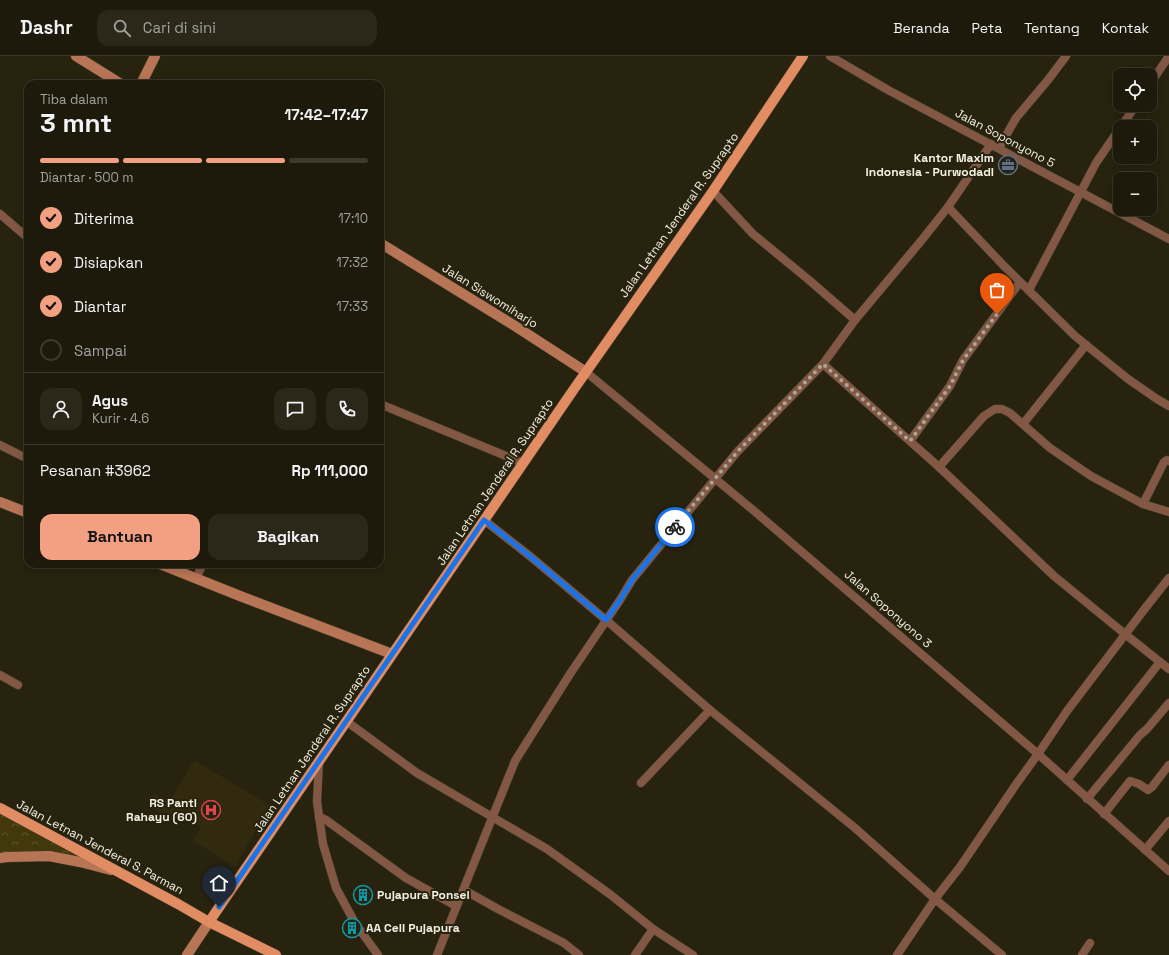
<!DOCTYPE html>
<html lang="id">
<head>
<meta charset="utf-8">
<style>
	:root { --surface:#1e1a0b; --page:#2b2719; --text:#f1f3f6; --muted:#a1a19d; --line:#3c382c; --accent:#f2a081 }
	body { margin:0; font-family:"Space Grotesk",sans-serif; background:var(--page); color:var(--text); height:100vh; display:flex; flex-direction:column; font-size:15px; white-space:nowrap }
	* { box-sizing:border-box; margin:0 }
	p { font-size:13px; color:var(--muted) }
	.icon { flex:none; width:22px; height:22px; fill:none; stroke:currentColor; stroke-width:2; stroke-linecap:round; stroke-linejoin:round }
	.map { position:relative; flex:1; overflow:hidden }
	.details { position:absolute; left:24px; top:24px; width:360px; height:488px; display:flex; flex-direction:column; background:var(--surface); border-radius:12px; box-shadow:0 2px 10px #0003,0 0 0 1px var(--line) }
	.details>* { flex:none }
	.controls { position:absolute; left:1113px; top:12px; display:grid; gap:8px }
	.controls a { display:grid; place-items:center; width:44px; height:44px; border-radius:8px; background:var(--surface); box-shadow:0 2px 10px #0003,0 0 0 1px var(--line); font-size:20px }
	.pin { position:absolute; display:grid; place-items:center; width:34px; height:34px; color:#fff; margin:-41px -17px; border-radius:50% 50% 50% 0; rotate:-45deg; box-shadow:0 0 4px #0007 }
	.pin .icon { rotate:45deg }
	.courier { position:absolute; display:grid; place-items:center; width:40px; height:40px; margin:-20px; border:3px solid #1a73e8; border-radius:50%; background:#fff; color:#222; box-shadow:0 1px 5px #0007 }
	.head em { font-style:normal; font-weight:700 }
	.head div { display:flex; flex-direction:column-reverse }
	.head { display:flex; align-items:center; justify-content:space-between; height:68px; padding:0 16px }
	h1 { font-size:26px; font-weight:700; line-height:30px }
	.bar { display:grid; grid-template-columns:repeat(4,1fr); gap:6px 4px; align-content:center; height:48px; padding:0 16px }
	.bar i { height:5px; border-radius:3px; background:var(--line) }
	.bar .on { background:var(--accent) }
	.bar p { grid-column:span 4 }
	.line { display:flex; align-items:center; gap:10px; padding:0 16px; border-top:1px solid var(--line) }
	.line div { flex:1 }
	.round { display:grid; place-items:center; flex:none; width:42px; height:42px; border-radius:12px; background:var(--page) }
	ol { padding:0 16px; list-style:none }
	li { display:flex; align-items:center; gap:12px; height:44px }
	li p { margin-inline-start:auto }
	li .icon { padding:4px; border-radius:50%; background:var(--accent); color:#111; stroke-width:4 }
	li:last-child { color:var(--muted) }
	li i { width:22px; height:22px; border:2px solid var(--line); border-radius:50% }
	.primary-button { display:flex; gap:8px; margin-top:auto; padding:8px 16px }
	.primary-button a { flex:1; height:46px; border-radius:12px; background:var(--accent); color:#111; font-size:16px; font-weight:700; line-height:46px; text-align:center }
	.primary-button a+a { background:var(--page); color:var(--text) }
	header { display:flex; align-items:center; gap:24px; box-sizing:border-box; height:56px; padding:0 20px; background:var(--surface); border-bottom:1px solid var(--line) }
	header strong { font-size:19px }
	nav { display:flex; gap:22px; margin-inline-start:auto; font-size:14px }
	.search { width:280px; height:36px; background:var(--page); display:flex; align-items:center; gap:10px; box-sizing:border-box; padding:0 14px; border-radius:12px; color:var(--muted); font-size:15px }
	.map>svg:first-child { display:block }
</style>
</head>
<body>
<header>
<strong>Dashr</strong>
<div class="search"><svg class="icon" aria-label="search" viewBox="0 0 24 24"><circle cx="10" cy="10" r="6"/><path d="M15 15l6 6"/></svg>Cari di sini</div>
<nav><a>Beranda</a><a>Peta</a><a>Tentang</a><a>Kontak</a></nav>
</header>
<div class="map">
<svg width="1169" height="899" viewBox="0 0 1169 899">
	<defs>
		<pattern id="park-crowns" width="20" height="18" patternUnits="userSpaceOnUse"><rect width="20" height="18" fill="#42380c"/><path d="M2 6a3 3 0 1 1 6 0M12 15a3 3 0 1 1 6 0" fill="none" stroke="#5e552f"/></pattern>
	</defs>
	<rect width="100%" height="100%" fill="#28230f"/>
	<polygon fill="#312a0f" points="194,704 271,750 235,810 193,785 201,771 178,758 174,765 147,749 154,738 169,746"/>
	<polygon fill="url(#park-crowns)" points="0,752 116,815 80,804 0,801"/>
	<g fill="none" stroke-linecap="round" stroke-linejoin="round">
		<g stroke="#44402d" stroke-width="9">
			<g id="street">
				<polyline points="830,0 888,34 1169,183"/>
				<polyline points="1150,28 1169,0"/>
				<polyline points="1121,71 1136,49"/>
				<polyline points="999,92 1016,62 1048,24 1066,0"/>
				<polyline points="713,135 753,178 809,224 855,264"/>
				<polyline points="948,151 1004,210 1075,280 1128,323 1157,343 1169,350"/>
				<polyline points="0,158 28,182"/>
				<polyline points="1029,234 1096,107 1120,72"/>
				<polyline points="823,308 939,411 1054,520 1125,578 1169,613"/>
				<polyline points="586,316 753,454 1038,698 1169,815"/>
				<polyline points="380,348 523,407"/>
				<polyline points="1023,368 1086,289"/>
				<polyline points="910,385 950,330 963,304 1020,226"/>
				<polyline points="0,389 28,403"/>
				<polyline points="939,411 984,360 995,353 1002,353 1010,357 1050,392 1091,420 1143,448 1169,456"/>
				<polyline points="1143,448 1164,406 1167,404 1169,405"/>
				<polyline points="484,464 531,501 606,564 710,654 855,772 935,843 1002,899"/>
				<polyline points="196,522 203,508"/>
				<polyline points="0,619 18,629"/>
				<polyline points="346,665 417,717 547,793 611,839 653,873 693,899"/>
				<polyline points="319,705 317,746 323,788 336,832 355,867 378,899"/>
				<polyline points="1067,724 1160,606"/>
				<polyline points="641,727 710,654"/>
				<polyline points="1087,743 1140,679 1147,673 1169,647"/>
				<polyline points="1104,758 1130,725 1139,728 1148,734 1152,731 1169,709"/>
				<polyline points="319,761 326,764 406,822 456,850"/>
				<polyline points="1145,794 1169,765"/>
				<polyline points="464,834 498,853 564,887 579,899"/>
				<polyline points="437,899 515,705 570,618 620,544 632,524 738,395 823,308 855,264 921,185 948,151 991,88"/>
				<polyline points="635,899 653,873"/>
				<polyline points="897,899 935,843 960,811 1017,727 1038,698 1067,655 1143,555 1169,522"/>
				<polyline points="1082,899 1090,887"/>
			</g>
		</g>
		<g stroke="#44402d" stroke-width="11">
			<g id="secondary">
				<polyline points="76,0 121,28"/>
				<polyline points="141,28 155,0"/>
				<polyline points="380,187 515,270 586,316"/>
				<polyline points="0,446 28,457"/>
				<polyline points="160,508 240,540 392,598"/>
				<polyline points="0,802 7,801 49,800 80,806 111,814"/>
				<polyline points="187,899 209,866"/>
			</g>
		</g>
		<g stroke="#44402d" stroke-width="11">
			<g id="primary">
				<polyline points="0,752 178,848 209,866 276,899"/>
				<polyline points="209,866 574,333 713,135 803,0"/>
			</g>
		</g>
		<use href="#street" stroke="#825845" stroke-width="8"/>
		<use href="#secondary" stroke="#b87556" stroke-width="10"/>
		<use href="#primary" stroke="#e28c63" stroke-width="10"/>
	</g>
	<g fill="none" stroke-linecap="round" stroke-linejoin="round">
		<polyline stroke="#aca899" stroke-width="4" stroke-dasharray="0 7.2" points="675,471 738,395 823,308 910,385 950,330 963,304 997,258"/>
		<polyline stroke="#1a73e8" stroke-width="5" points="219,851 484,464 531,501 606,564 620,544 632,524 675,471"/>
	</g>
	<defs>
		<g id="office-ring" transform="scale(1)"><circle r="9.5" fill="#28230f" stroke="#5c6f8a" stroke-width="1.5"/><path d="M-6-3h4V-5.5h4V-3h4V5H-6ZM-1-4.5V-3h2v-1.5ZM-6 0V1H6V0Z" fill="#5c6f8a"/></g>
		<g id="hospital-ring" transform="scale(1)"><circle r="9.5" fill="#28230f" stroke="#e0444e" stroke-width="1.5"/><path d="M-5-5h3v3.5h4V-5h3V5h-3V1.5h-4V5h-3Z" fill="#e0444e"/></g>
		<g id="building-ring" transform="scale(1)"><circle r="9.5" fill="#28230f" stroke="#0f9aa8" stroke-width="1.5"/><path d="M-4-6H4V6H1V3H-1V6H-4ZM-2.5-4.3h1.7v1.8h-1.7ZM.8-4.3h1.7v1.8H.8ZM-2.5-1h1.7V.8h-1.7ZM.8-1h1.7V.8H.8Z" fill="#0f9aa8"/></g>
	</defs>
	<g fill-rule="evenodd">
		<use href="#office-ring" x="1008" y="109"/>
		<use href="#hospital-ring" x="211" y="754"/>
		<use href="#building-ring" x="363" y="839"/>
		<use href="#building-ring" x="352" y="872"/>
	</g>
	<g text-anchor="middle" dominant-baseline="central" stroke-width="4" stroke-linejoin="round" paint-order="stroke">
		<g font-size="12" fill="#f3f0e3" stroke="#28230f">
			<text transform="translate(1005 82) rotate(28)">Jalan Soponyono 5</text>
			<text transform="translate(679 159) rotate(-55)">Jalan Letnan Jenderal R. Suprapto</text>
			<text transform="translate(490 240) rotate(32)">Jalan Siswomiharjo</text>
			<text transform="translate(495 426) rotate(-56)">Jalan Letnan Jenderal R. Suprapto</text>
			<text transform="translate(888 553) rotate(41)">Jalan Soponyono 3</text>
			<text transform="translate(312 693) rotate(-56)">Jalan Letnan Jenderal R. Suprapto</text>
			<text transform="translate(100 791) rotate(28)">Jalan Letnan Jenderal S. Parman</text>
		</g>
		<g font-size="12" font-weight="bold" fill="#f3f0e3" stroke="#28230f" text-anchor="end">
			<text x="994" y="102">Kantor Maxim<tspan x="994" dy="14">Indonesia - Purwodadi</tspan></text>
			<text x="197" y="747">RS Panti<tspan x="197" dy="14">Rahayu (60)</tspan></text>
			<text x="377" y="839" text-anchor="start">Pujapura Ponsel</text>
			<text x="366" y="872" text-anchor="start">AA Cell Pujapura</text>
		</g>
	</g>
</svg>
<div class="controls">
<a><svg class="icon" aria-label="locate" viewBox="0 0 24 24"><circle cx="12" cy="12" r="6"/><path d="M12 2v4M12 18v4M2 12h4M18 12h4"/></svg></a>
<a>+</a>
<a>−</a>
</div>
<div class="pin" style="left:997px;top:258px;background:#ea580c"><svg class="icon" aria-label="bag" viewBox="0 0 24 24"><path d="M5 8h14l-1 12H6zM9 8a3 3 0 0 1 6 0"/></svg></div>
<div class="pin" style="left:219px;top:851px;background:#1f2937"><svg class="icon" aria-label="home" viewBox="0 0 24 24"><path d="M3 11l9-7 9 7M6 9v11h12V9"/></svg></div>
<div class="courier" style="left:675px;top:471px"><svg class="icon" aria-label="bike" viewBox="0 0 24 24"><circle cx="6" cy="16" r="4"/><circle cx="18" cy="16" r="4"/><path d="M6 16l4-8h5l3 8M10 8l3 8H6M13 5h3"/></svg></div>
<section class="details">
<div class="head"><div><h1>3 mnt</h1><p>Tiba dalam</p></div><em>17:42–17:47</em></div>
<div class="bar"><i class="on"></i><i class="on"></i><i class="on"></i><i></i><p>Diantar · 500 m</p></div>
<ol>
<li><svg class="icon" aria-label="check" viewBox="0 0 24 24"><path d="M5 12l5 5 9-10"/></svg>Diterima<p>17:10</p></li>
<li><svg class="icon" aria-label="check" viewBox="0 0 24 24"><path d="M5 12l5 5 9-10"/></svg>Disiapkan<p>17:32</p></li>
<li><svg class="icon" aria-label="check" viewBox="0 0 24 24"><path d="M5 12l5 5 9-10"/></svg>Diantar<p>17:33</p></li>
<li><i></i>Sampai</li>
</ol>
<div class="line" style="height:72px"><a class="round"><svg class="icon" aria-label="person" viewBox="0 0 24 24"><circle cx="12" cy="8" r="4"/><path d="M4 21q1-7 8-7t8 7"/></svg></a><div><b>Agus</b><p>Kurir · 4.6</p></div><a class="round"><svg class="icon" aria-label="chat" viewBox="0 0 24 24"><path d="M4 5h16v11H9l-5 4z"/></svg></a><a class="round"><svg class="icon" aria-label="phone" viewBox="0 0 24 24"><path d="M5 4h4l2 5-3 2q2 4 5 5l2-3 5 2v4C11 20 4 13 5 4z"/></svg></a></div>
<div class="line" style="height:52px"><div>Pesanan #3962</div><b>Rp 111,000</b></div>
<div class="primary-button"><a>Bantuan</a><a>Bagikan</a></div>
</section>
</div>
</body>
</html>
